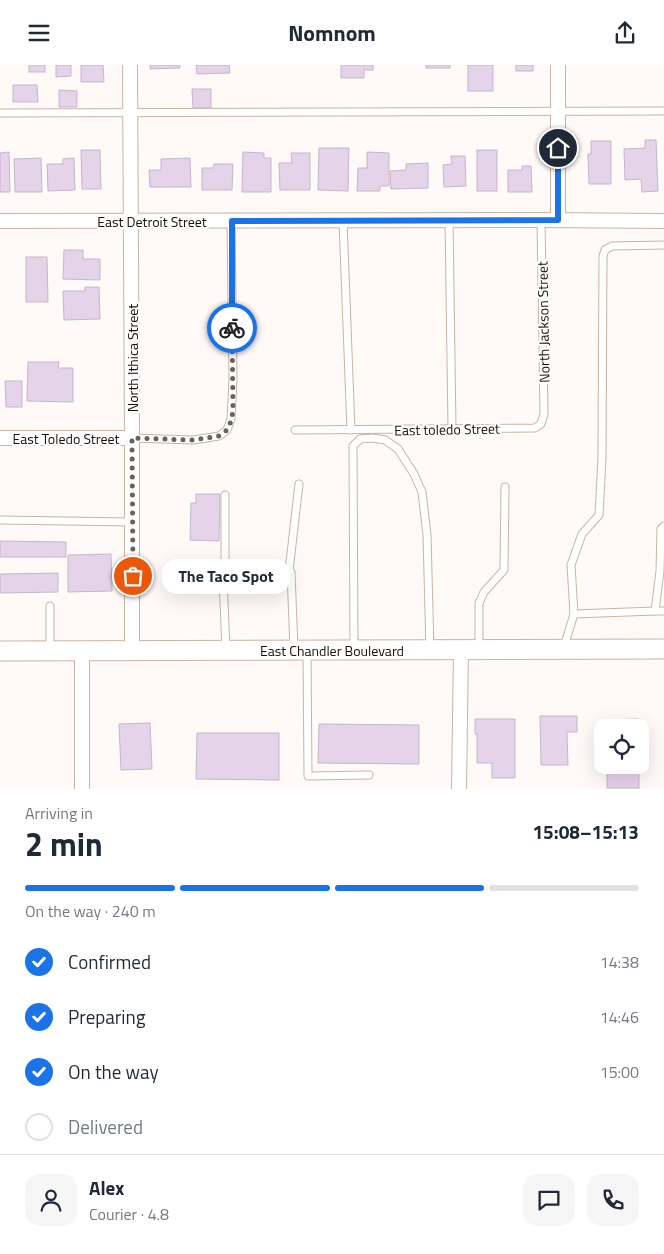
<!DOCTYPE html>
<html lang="en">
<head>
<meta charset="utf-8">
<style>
	:root { --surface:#fff; --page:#f6f6f7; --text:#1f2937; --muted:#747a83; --line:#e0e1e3; --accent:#1a73e8 }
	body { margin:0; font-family:"Titillium Web",sans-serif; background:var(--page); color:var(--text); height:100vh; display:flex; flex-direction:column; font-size:19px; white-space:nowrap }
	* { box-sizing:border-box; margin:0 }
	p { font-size:16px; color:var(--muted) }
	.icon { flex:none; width:28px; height:28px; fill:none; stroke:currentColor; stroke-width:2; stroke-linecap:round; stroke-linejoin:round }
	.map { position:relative; height:724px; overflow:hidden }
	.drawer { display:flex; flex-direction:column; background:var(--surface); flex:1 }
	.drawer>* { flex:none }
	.controls { position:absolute; left:594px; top:654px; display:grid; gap:10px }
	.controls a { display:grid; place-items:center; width:55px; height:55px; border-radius:10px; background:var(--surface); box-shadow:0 5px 20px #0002; font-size:25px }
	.pin { position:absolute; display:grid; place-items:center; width:42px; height:42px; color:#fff; margin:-21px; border:2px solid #fff; border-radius:50%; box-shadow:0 1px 5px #0007 }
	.courier { position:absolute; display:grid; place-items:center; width:50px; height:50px; margin:-25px; border:4px solid #1a73e8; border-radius:50%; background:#fff; color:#222; box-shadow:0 1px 6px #0007 }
	.bubble { position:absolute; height:35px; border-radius:15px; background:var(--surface); box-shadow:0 5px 20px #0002; font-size:16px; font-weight:700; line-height:35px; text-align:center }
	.head em { font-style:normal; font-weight:700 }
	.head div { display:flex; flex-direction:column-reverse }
	.head { display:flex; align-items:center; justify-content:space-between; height:85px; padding:0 25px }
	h1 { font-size:32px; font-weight:700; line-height:38px }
	.bar { display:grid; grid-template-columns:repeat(4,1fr); gap:8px 5px; align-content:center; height:60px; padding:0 25px }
	.bar i { height:6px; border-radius:4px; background:var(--line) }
	.bar .current { background:var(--accent) }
	.bar p { grid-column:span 4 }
	.line { display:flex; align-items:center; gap:12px; padding:0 25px; border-top:1px solid var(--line) }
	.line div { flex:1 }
	.round { display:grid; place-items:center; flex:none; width:52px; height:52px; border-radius:15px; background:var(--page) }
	ol { padding:0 25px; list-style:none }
	li { display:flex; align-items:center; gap:15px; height:55px }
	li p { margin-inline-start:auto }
	li .icon { padding:5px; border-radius:50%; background:var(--accent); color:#fff; stroke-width:4 }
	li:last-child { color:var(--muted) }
	li i { width:28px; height:28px; border:2px solid var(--line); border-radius:50% }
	header { display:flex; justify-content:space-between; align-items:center; height:65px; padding:0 25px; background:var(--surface); font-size:22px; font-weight:700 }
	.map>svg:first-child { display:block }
</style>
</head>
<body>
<header><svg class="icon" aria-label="menu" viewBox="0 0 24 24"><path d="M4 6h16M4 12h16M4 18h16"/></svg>Nomnom<svg class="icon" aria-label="share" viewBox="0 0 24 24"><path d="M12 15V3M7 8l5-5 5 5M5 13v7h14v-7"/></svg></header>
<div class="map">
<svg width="664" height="724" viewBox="0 0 664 724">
	<rect width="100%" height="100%" fill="#fffaf7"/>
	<g fill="#e5d3e9" stroke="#c6b5c9">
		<rect x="29" y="0" width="16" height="7"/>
		<polygon points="56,0 71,0 71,11 56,12"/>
		<polygon points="81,0 103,0 104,17 81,17"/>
		<polygon points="150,0 180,0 180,3 150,4"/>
		<polygon points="196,0 229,0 230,8 197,9"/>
		<polygon points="341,0 373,0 373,5 364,5 364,13 341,13"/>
		<rect x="426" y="0" width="24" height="3"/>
		<rect x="468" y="0" width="25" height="26"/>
		<rect x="516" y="0" width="17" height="6"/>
		<polygon points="13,20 37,20 38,37 13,37"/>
		<polygon points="192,24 211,24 211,43 193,43"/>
		<polygon points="59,25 77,26 77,42 59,42"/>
		<polygon points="645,75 656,75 658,126 642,127 641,114 625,115 624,84 645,83"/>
		<polygon points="591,76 611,76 611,119 589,119 588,89 591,89"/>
		<polygon points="319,83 349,83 348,126 318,125"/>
		<polygon points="81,85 100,85 101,124 82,124"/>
		<rect x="477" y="85" width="20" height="41"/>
		<polygon points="9,87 10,127 0,127 0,88"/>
		<polygon points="243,87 264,88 264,93 271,93 271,127 242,127"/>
		<polygon points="367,87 389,88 389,121 380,121 380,126 357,126 358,103 367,103"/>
		<polygon points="291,88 310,88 310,125 280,125 279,98 292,98"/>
		<polygon points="451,91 465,91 466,121 444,122 443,100 452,99"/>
		<polygon points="41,93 42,127 15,127 14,94"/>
		<polygon points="74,93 75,125 48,126 47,99 63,99 63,94"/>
		<polygon points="190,93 191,122 150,122 149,105 161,105 161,94"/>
		<polygon points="428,98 428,123 391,124 390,106 406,105 406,99"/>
		<polygon points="214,99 233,99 232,125 202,125 202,103 213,103"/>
		<polygon points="522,101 531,101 532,127 508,127 508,105 522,105"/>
		<polygon points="64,185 83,185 83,194 100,194 100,215 63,214"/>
		<polygon points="26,192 47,192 48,237 26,237"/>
		<polygon points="85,222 99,222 100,254 64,255 63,226 85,226"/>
		<polygon points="28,297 59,297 58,303 73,303 73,337 27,336"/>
		<polygon points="5,316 22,316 22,342 6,342"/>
		<polygon points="196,429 220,429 219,476 190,475 191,438 196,438"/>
		<polygon points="0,476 66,477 66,492 0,492"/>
		<polygon points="111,489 112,526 68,527 68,490"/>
		<polygon points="58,508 58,527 0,528 0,509"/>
		<polygon points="540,651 577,651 577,667 567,667 568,700 541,700"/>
		<polygon points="475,654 515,654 515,713 492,713 492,698 477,698 477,669 475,669"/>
		<polygon points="638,654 638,662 606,662 606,655"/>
		<polygon points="150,658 152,704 121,705 119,659"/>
		<polygon points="319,659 419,660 419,699 318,698"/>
		<polygon points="197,668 279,668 279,715 196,714"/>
		<rect x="607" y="700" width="32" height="23"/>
	</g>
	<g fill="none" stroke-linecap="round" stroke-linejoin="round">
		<g stroke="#cbb2a5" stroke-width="9">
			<g id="lane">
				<polyline points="0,48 664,46"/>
				<polyline points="449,155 452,363"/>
				<polyline points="343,156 351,365"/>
				<polyline points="295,365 535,363 541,359 544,349 541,155"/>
				<polyline points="132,373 193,375 219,371 227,365 231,354 233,315 231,156"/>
				<polyline points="225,430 225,504"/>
				<polyline points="0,455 132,457"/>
				<polyline points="664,461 661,464 660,506 655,546 664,546"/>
				<polyline points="289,506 299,419"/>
				<polyline points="50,541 50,586"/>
				<polyline points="574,549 655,546"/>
				<polyline points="564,582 574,549 571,500 582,469 599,450 602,393 603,191 605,185 612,181 664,180"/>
				<polyline points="354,584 353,381 360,374 372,373 385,375 398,384 414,409 422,427 427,470 430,585"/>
				<polyline points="226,585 223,513 225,504 230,501 286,503 291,507 294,584"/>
				<polyline points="479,585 479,538 484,527 504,505 505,422"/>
				<polyline points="307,586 308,711 369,710"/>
			</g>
		</g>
		<g stroke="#cbb2a5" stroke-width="16">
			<g id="street">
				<polyline points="130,0 132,373 132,586"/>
				<polyline points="558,0 558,155"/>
				<polyline points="0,156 541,155 664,156"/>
				<polyline points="0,373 132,373"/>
				<polyline points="82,586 82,724"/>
				<polyline points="459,724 461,585"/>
			</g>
		</g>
		<g stroke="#cbb2a5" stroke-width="21">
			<polyline id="secondary" points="0,586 664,584"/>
		</g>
		<use href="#lane" stroke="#fff" stroke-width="7"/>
		<use href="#street" stroke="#fff" stroke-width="14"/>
		<use href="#secondary" stroke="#fff" stroke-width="19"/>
	</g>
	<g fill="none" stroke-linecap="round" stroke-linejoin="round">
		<polyline stroke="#69615e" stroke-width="5" stroke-dasharray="0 9" points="133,511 132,373 193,375 219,371 227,365 232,354 233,340 232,263"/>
		<polyline stroke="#1a73e8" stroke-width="6" points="232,263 232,156 558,155 558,83"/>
	</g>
	<g text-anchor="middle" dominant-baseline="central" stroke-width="4.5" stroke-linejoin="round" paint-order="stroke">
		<g font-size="14" fill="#180f0b" stroke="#fff">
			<text x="152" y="156">East Detroit Street</text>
			<text transform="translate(543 257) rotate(-91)">North Jackson Street</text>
			<text transform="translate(132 293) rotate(-90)">North Ithica Street</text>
			<text transform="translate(447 364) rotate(-1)">East toledo Street</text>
			<text x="66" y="373">East Toledo Street</text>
			<text x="332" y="585">East Chandler Boulevard</text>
		</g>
	</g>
</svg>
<div class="controls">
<a><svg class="icon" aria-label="locate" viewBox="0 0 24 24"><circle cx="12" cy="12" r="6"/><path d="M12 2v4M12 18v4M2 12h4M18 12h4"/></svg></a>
</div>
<div class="pin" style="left:133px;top:511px;background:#ea580c"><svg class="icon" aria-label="bag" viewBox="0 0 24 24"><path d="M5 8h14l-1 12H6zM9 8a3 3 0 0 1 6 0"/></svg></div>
<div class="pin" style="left:558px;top:83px;background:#1f2937"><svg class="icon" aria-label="home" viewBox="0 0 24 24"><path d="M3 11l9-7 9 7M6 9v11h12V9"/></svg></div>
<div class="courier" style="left:232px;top:263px"><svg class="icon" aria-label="bike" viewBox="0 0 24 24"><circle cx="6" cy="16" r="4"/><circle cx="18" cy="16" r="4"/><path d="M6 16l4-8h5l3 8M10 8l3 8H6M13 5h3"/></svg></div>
<div class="bubble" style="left:162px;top:494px;width:128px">The Taco Spot</div>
</div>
<section class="drawer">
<div class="head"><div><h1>2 min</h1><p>Arriving in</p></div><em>15:08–15:13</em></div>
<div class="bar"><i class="current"></i><i class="current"></i><i class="current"></i><i></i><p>On the way · 240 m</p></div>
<ol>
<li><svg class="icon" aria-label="check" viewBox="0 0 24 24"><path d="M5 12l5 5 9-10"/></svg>Confirmed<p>14:38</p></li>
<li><svg class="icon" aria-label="check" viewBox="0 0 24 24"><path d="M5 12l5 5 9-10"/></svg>Preparing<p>14:46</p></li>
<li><svg class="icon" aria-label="check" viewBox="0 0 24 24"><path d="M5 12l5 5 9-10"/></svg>On the way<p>15:00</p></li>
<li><i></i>Delivered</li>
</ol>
<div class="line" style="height:90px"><a class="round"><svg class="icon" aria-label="person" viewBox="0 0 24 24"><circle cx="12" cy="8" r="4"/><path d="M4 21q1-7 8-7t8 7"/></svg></a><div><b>Alex</b><p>Courier · 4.8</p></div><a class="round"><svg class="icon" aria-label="chat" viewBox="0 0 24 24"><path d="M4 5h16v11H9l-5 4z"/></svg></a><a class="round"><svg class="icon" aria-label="phone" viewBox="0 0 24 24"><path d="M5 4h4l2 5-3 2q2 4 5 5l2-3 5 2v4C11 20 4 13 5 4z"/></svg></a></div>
</section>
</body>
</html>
